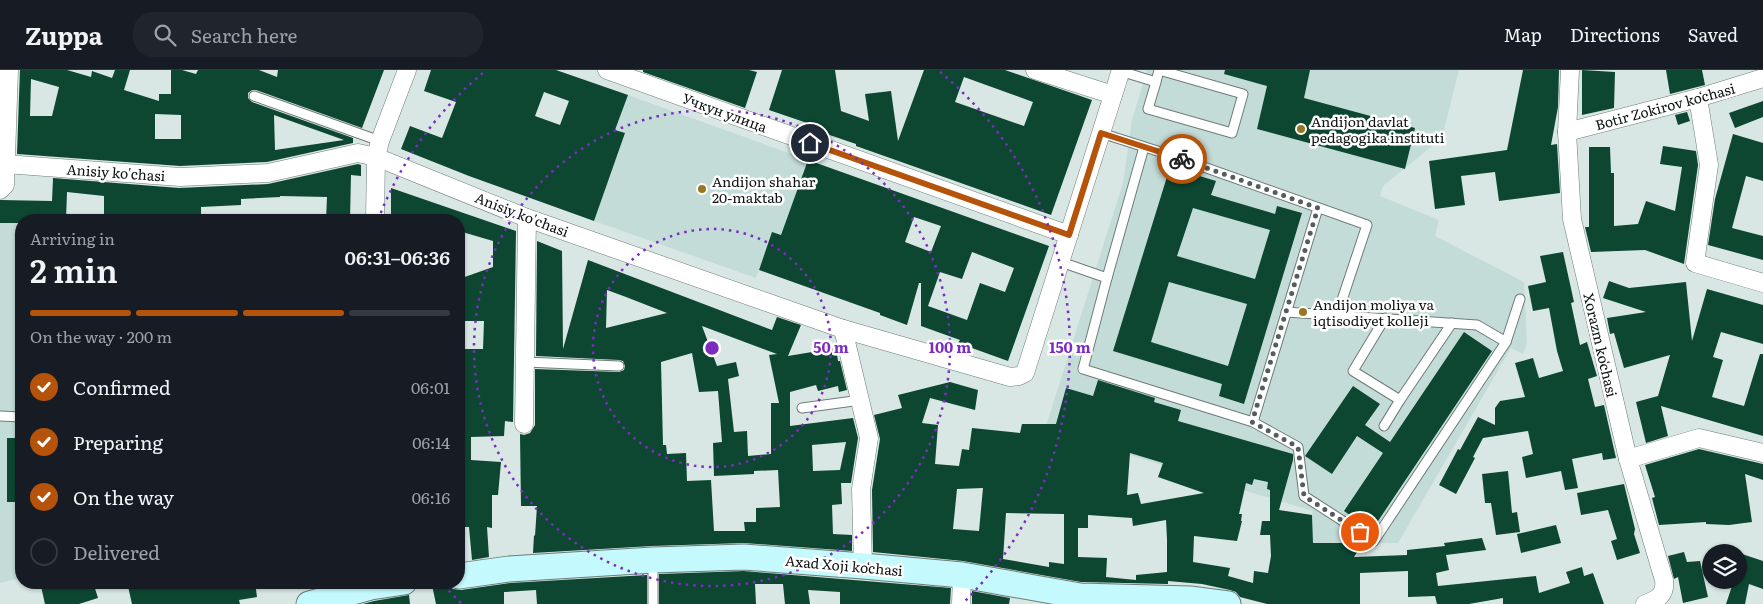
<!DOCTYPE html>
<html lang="en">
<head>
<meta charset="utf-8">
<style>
	:root { --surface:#171b24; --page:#20242c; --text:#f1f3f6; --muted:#9ea1a6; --line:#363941; --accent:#b45309 }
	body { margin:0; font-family:Literata,serif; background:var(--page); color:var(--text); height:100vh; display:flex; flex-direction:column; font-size:19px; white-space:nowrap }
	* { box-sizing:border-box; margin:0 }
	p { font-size:16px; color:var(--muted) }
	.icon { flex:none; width:28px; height:28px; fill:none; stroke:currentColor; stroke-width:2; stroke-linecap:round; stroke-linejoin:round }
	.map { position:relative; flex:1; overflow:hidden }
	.panel { position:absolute; left:15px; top:144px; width:450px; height:375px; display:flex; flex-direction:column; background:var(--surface); border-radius:20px; box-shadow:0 1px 4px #0004 }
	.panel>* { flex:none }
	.tools { position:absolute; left:1702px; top:474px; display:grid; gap:10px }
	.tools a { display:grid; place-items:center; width:45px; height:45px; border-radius:50%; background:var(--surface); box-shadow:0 1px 4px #0004; font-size:25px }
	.pin { position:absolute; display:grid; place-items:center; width:42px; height:42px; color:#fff; margin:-21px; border:2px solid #fff; border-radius:50%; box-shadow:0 1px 5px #0007 }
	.courier { position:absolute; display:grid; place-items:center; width:50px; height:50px; margin:-25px; border:4px solid #b45309; border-radius:50%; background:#fff; color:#222; box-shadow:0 1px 6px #0007 }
	.headline em { font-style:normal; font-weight:600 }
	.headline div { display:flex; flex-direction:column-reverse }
	.headline { display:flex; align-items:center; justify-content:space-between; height:85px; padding:0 15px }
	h1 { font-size:32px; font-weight:600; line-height:38px }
	.bar { display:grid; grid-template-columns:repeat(4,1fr); gap:8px 5px; align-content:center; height:60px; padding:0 15px }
	.bar i { height:6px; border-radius:4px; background:var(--line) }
	.bar .selected { background:var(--accent) }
	.bar p { grid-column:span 4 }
	ol { padding:0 15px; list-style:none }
	li { display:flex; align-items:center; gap:15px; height:55px }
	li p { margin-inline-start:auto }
	li .icon { padding:5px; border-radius:50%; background:var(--accent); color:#fff; stroke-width:4 }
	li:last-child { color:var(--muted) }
	li i { width:28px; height:28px; border:2px solid var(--line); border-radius:50% }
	header { display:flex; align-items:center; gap:30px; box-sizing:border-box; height:70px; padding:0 25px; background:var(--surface); border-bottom:1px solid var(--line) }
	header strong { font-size:24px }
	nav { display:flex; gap:28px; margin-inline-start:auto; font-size:18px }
	.search { width:350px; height:45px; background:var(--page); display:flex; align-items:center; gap:12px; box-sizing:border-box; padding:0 18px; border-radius:20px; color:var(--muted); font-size:19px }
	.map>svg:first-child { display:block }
</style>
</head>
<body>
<header>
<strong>Zuppa</strong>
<div class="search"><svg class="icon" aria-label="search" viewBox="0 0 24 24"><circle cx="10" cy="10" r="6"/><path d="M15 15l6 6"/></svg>Search here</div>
<nav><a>Map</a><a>Directions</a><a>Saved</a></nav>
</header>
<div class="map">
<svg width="1763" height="534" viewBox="0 0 1763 534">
	<rect width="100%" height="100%" fill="#d8e7e4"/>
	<g fill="#c4dcd8">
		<polygon points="1147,0 1459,0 1442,68 1383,116 1380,126 1439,150 1435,166 1524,212 1527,273 1523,284 1511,278 1398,473 1313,473 1312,441 1045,359 1123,113 1132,50"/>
		<polygon points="628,25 808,90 781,165 772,163 756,208 594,151 625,63 615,60"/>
		<polygon points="0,153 21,153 21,508 0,513"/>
	</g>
	<g fill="#0d4732" fill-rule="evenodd">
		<path d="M20 0H67L91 7 92 1 112 8 115 0H130L124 20 159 31V24H171V0H182L196 4 198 0H259L277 7 278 0H384L362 58 256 20H252L248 23V28L252 32 353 68V73L267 92 180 96 17 84ZM31 9 59 17 52 46H30ZM155 44 181 45V69H155ZM274 45 344 70 275 80Z"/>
		<path d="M431 0H556L628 25 615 60 625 63 594 151 469 106 401 79 410 56 442 68 456 32 424 21ZM544 22 569 31 560 55 535 46Z"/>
		<polygon points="643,0 749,0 757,2 745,38 643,2"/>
		<path d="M782 0H835L841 41 869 51 865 24 891 21 898 71 924 0H1005L1092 30 1051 145 856 76V74L806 57 807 53 769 40ZM964 7 1033 32 1024 56 955 32Z"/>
		<polygon points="1225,0 1310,0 1304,28 1415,58 1405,99 1257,59 1267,16 1224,4"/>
		<polygon points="1523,0 1559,0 1558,37 1551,75 1557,74 1560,123 1499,131 1495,102 1461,106 1465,135 1435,139 1429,91 1507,80"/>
		<polygon points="1582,0 1615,2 1614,38 1582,45"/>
		<polygon points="1666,0 1702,0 1705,15 1670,24"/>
		<polygon points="1763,31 1763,47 1735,58 1729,43"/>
		<polygon points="1687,42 1690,51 1678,55 1675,45"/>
		<polygon points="1733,64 1763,73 1763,111 1746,106 1732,158 1763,166 1763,190 1708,175 1715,129"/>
		<polygon points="1663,76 1696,81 1698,95 1684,194 1645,180 1591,182 1585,157 1589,157 1589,77 1610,77 1611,103 1614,103 1614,156 1638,154 1646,131 1675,141 1682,97 1660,94"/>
		<path d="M808 90 1049 176 1008 291 958 273 960 270 921 256V213H919L907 255 880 245V243L759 200 772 162 781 165ZM914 147 941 156 931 182 905 172ZM972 182 1014 198 1005 222 980 213 967 250 928 236 940 202 962 209Z"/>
		<polygon points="358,94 361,95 361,106 351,105 350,150 326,150 327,127 280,126 280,127 241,129 241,135 201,137 201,150 144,150 144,147 104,146 104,126 67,122 66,150 21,150 21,153 0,153 0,130 52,131 53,108 179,118 268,114"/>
		<path d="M1170 97 1216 111 1211 125 1275 144 1277 136 1302 143 1244 334 1219 326 1222 314 1113 281ZM1193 138 1270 160 1255 209 1177 186ZM1169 212 1247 234 1228 296 1151 272Z"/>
		<polygon points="391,118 516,161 513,352 505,351 504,366 471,367 471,390 501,392 498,425 492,425 492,458 487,457 489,487 472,490 469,457 459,457 459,279 483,279 484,251 459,251 459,209 493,197 493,171 459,161 459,150 391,150"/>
		<path d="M537 171 562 181 563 279 588 190 772 260 777 247 801 255 788 286 836 278 838 291H840L847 320 839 322 838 316 818 321 816 315 790 322V356L853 348 858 368 851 413H841L842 434 832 435 833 464 852 465V481L744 473 652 476 533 483 534 465 535 466 537 436H521L520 364 524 365 530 363 535 355V299L619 302 624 300 625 296 623 291 619 290 536 286ZM607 220 626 227 667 243 606 258ZM702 256 777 284 769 285 779 333H771V384L748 386 747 361 734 362 728 309 739 306 736 292 717 296ZM692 283 699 322 718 321 722 372 713 373 714 406 754 404V401L778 400 780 437 756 438V452H744L745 461H714L711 410 687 411 686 383 667 384 666 375H663L661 292ZM846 372 840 400 813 401 812 375Z"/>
		<polygon points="1563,182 1574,232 1571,233 1580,275 1587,272 1597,306 1588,309 1595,337 1604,335 1616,388 1603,390 1602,383 1572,389 1578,418 1565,420 1561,401 1526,408 1522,387 1533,384 1528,361 1483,368 1473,387 1475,388 1456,424 1439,415 1458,379 1460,380 1478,347 1495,355 1495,338 1500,331 1525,327 1515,293 1533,288 1539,308 1563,301 1557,281 1549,238 1533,241 1528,216 1546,212 1540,186"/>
		<polygon points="1609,211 1629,218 1686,212 1692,271 1707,219 1763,235 1763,274 1721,262 1713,287 1723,290 1712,327 1744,336 1760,284 1763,284 1763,366 1661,336 1668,366 1646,373 1636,332 1658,326 1670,285 1624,298 1614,263 1610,264 1607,248 1646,242 1603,228"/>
		<polygon points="1464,262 1492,281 1372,460 1344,441 1383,383 1357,366 1332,404 1305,386 1353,316 1380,334 1365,355 1390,372"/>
		<path d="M1098 310 1155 328 1154 332 1181 340 1178 351 1293 384V390L1279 440 1312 445 1313 473H1363L1354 487 1407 485V480L1445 476 1444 473 1482 468 1486 480 1446 485 1449 500 1436 503 1438 516 1536 506 1539 523 1570 513 1566 502 1582 497 1584 506 1593 503 1604 534H1503V528L1469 534H1437L1435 526 1408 527V501L1360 503V534H1267L1240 527 1236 522 1230 520 1202 514 1168 511V514L1081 512 963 491 873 482 872 420 880 369 874 345 902 338 898 325 950 312 978 320 975 340 930 328 922 353 938 355 935 394 959 396 962 379 969 380 972 358 1020 363 1022 354H1056L1066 318 1093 326ZM1130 383 1163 393 1158 407 1204 423 1141 434 1138 423 1127 425ZM1254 409 1268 412 1267 419 1270 420V451H1262L1260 465H1270L1271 486 1268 503 1254 501 1253 513 1228 506 1230 498 1193 492 1194 466 1237 471 1242 451H1241L1242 444H1239L1246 413 1252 415ZM983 418 979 461 953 459 957 419ZM1006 443 1064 444V494L1049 492V497L1003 489ZM1088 445 1132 448 1133 456 1166 450 1167 469V502L1136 505V510L1106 507 1107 488 1078 487V458H1088Z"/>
		<rect x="7" y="368" width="14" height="64"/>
		<polygon points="1699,379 1763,394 1763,410 1745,404 1752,452 1729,455 1706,454 1706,452 1659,455 1652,428 1655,427 1645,395"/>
		<polygon points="1508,401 1512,443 1517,442 1520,462 1496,465 1491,433 1485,433 1482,404"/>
		<polygon points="1624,414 1635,459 1634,464 1640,483 1617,490 1611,471 1617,469 1608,440 1581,445 1577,423"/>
		<polygon points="1556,455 1561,473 1521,483 1517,464"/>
		<polygon points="1684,482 1687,492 1700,491 1708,527 1683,533 1678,507 1674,509 1668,486"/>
		<polygon points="1739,483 1763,491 1763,519 1749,514 1745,534 1726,534 1734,510 1739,510"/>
		<polygon points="744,501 951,518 950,534 840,534 840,522 808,520 810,534 785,534 783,514 755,514 756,534 659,534 659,504"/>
		<polygon points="647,505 647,534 537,534 536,520 504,522 504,534 436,534 432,515 447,513 453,519 461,520 510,513"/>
		<polygon points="40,512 93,512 98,528 79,534 45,534"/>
		<polygon points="127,512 145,512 146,519 181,512 255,512 257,527 239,530 240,534 132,534"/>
		<polygon points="307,512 333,512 309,519"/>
		<polygon points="972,521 1010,528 1009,534 972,534"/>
		<polygon points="409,525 410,534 363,534 374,531"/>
	</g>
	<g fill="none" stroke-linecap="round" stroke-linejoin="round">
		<g stroke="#6e7c79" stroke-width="11">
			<g id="lane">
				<polyline points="1120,1 1156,12 1159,0 1243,24 1232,63 1148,39 1156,12"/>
				<polyline points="254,26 380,71"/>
				<polyline points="1101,63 1170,85 1367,155 1337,245"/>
				<polyline points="1144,77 1107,208 1083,299 1253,352 1298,377 1304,426 1374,471 1506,272 1520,229"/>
				<polyline points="1061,192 1107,208"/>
				<polyline points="1286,242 1477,255 1506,272"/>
				<polyline points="1385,248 1353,301 1400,330 1452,253"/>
				<polyline points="525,292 619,296"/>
				<polyline points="802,338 861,330"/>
				<polyline points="0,346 21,347"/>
				<polyline points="1253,352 1318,138"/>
				<polyline points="1384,356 1400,330"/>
				<polyline points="653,492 653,534"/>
			</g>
		</g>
		<g stroke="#6e7c79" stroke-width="19">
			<g id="street">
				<polyline points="607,0 1069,165"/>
				<polyline points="1035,0 1113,25"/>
				<path d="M1570 0 1567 62 1572 149 1628 389 1664 510C1666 525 1658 529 1645 534"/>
				<polyline points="1698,28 1709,95 1695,193 1763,213"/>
				<polyline points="1567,62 1698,28 1763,8"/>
				<polyline points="5,94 180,107 268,103 358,83 376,87 527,148 843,259 1010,307 1019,306 1025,303 1121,0"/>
				<polyline points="0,120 5,115 9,0"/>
				<polyline points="375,150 376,87 380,71 407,0"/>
				<polyline points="843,259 869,368 861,419 863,496"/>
				<polyline points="524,354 527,148"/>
				<polyline points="1628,389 1699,368 1763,383"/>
				<polyline points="961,534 962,505"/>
			</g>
		</g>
		<g stroke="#6e7c79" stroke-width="27">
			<g id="secondary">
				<polyline points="459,506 509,499 653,490 744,487 863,496 962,505 1080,526 1190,529 1228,534"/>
				<polyline points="309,534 371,517 404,512"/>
			</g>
		</g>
		<use href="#lane" stroke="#fff" stroke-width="9"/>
		<use href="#street" stroke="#fff" stroke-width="18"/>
		<use href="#secondary" stroke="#c4f9fd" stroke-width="25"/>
	</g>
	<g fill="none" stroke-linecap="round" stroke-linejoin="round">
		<polyline stroke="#555d5c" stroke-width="5" stroke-dasharray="0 9" points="1182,89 1318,138 1252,352 1298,377 1304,426 1360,462"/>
		<polyline stroke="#b45309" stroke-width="6" points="810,73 1069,165 1101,63 1182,89"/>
	</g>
	<g fill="none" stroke="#7b2cbf" stroke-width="2.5" stroke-dasharray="2.5 5">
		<circle cx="712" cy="278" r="119"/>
		<circle cx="712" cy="278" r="238"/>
		<path d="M461 533A358 358 0 0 1 442 513M378 150A358 358 0 0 1 484 2M940 2A358 358 0 0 1 963 533"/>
	</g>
	<g fill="#987720" stroke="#fff" stroke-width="2">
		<circle cx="1301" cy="59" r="5"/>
		<circle cx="702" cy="119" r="5"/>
		<circle cx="1303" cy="242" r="5"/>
	</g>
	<g text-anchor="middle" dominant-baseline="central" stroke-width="5" stroke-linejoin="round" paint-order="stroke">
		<g font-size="14" fill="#0e1312" stroke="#fff">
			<text transform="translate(1665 36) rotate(-15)">Botir Zokirov koʻchasi</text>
			<text transform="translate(725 42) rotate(20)">Учкун улица</text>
			<text transform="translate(116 102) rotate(4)">Anisiy ko'chasi</text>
			<text transform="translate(522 144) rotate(21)">Anisiy ko'chasi</text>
			<text transform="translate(1601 275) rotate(77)">Xorazm koʻchasi</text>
			<text transform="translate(844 495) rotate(5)">Axad Xoji koʻchasi</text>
		</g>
		<g font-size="14" fill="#0e1312" stroke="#fff" text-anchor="start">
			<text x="1311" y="51">Andijon davlat<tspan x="1311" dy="16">pedagogika instituti</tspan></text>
			<text x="712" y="111">Andijon shahar<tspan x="712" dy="16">20-maktab</tspan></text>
			<text x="1313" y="234">Andijon moliya va<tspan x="1313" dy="16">iqtisodiyet kolleji</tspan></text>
		</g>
	</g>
	<circle cx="712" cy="278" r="8" fill="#7b2cbf" stroke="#fff" stroke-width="2.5"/>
	<g font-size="15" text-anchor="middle" font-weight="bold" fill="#7b2cbf" stroke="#fff" stroke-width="5" stroke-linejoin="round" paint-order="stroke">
		<text x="831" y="283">50 m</text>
		<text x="950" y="283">100 m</text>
		<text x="1070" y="283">150 m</text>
	</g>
</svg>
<div class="tools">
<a><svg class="icon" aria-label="layers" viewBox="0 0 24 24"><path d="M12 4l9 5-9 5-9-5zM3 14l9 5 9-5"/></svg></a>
</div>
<div class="pin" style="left:1360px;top:462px;background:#ea580c"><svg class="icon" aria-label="bag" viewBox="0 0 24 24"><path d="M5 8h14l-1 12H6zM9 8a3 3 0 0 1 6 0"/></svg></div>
<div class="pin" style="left:810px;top:73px;background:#1f2937"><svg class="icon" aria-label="home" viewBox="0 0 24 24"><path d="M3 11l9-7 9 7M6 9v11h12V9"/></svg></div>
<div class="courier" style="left:1182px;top:89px"><svg class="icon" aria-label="bike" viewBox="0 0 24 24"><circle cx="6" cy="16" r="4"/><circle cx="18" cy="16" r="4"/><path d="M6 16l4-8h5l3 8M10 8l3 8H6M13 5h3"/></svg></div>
<section class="panel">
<div class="headline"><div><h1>2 min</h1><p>Arriving in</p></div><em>06:31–06:36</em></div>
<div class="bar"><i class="selected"></i><i class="selected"></i><i class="selected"></i><i></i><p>On the way · 200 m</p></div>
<ol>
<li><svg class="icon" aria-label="check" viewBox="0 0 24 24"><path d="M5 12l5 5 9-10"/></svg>Confirmed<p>06:01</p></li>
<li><svg class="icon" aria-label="check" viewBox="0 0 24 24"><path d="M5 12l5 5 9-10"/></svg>Preparing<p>06:14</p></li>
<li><svg class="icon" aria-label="check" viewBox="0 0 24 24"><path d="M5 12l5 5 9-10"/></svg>On the way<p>06:16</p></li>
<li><i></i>Delivered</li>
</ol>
</section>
</div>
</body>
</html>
